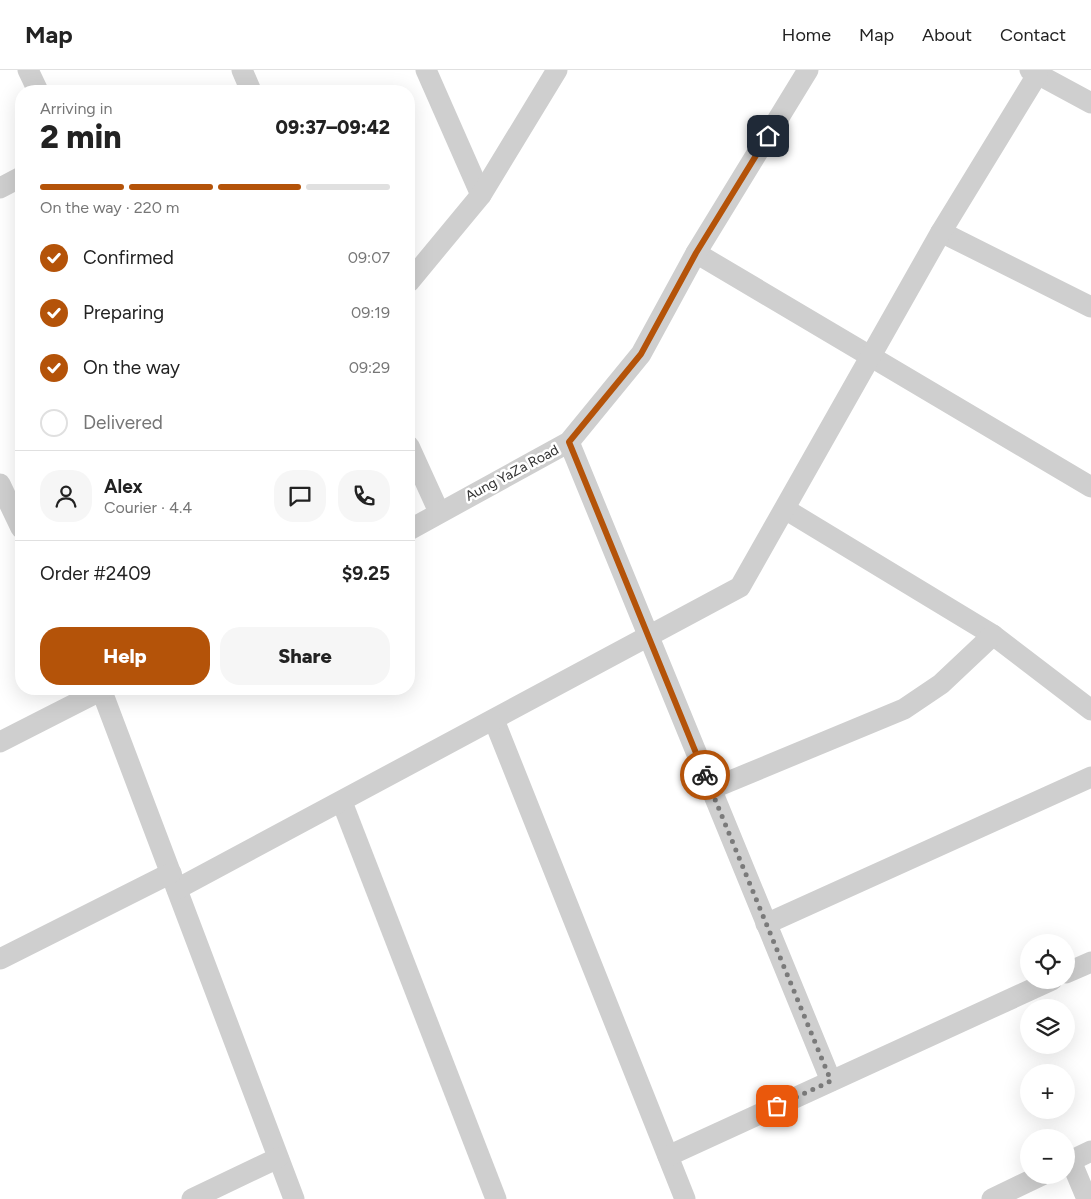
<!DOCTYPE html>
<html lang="en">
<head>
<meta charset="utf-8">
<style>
	:root { --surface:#fff; --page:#f6f6f6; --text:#222; --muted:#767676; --line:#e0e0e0; --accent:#b45309 }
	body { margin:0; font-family:Figtree,sans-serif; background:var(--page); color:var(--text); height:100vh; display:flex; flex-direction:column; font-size:19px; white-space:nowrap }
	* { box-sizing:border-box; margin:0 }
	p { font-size:16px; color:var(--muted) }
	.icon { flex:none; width:28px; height:28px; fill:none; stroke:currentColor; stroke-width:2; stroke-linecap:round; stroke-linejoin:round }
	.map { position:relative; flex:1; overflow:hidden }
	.panel { position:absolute; left:15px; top:15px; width:400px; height:610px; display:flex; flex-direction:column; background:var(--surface); border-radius:20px; box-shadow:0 5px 20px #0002 }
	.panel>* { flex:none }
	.controls { position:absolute; left:1020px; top:864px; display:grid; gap:10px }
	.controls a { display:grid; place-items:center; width:55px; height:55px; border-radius:50%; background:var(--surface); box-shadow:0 5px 20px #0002; font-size:25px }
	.pin { position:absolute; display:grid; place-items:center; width:42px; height:42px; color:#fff; margin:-21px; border-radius:10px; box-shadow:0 2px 8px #0006 }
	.courier { position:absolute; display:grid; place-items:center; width:50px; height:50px; margin:-25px; border:4px solid #b45309; border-radius:50%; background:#fff; color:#222; box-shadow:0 1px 6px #0007 }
	.headline em { font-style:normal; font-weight:800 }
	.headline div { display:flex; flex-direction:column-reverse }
	.headline { display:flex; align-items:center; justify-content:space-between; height:85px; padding:0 25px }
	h1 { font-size:32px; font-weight:800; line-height:38px }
	.bar { display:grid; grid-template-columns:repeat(4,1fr); gap:8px 5px; align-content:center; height:60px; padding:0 25px }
	.bar i { height:6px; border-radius:4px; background:var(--line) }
	.bar .current { background:var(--accent) }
	.bar p { grid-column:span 4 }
	.line { display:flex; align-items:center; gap:12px; padding:0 25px; border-top:1px solid var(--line) }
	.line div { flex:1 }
	.round { display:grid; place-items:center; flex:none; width:52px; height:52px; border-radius:20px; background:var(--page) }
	ol { padding:0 25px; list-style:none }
	li { display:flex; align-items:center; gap:15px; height:55px }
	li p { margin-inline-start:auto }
	li .icon { padding:5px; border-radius:50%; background:var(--accent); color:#fff; stroke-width:4 }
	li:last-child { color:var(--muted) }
	li i { width:28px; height:28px; border:2px solid var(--line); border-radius:50% }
	.action { display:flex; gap:10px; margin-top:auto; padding:10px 25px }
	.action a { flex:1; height:58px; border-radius:20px; background:var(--accent); color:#fff; font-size:20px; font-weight:800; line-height:58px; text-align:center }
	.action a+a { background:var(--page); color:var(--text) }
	header { display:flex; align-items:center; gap:30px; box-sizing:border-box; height:70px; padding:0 25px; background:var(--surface); border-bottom:1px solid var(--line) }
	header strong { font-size:24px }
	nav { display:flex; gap:28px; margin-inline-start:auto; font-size:18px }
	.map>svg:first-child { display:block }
</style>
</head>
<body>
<header>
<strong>Map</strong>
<nav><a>Home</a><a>Map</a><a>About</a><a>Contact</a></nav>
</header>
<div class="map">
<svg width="1091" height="1129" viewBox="0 0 1091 1129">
	<rect width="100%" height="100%" fill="#fff"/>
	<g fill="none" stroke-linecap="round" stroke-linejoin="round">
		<g stroke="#cfcfcf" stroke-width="21">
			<polyline points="28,0 38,21"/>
			<polyline points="242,0 251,21"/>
			<polyline points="426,0 481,125"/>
			<polyline points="1030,0 1091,33"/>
			<polyline points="0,118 21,107"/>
			<polyline points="941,162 1091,237"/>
			<polyline points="696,183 1091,417"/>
			<polyline points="409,212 481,125 557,0"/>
			<polyline points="569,372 831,1011"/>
			<polyline points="409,376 439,442"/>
			<polyline points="0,414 21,458"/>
			<polyline points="785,439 993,565 1091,640"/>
			<polyline points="409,460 569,372 641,284 696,183 808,0"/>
			<polyline points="101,619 294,1129"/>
			<polyline points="494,650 685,1129"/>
			<polyline points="0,672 104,619"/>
			<polyline points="711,719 904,639 941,614 993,565"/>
			<polyline points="342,732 496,1129"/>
			<polyline points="177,819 740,517 941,162 1037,5"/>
			<polyline points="766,854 1091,707"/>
			<polyline points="0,889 171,803"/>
			<polyline points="1066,903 1091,892"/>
			<polyline points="668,1086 1052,910"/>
			<polyline points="1071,1091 1087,1129"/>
			<polyline points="1066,1093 1091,1081"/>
			<polyline points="192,1129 278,1088"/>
			<polyline points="992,1129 1042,1105"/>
		</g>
	</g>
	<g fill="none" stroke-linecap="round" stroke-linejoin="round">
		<polyline stroke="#7a7a7a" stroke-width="5" stroke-dasharray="0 9" points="705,705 831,1011 777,1036"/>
		<polyline stroke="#b45309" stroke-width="6" points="705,705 569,372 641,284 696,183 768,66"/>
	</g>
	<g text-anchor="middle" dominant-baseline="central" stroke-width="5" stroke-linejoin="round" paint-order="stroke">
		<g font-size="14" fill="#323232" stroke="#fff">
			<text transform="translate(512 403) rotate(-28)">Aung YaZa Road</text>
		</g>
	</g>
</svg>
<div class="controls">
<a><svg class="icon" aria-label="locate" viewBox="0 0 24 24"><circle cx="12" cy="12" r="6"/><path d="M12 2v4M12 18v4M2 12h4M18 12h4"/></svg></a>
<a><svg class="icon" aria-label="layers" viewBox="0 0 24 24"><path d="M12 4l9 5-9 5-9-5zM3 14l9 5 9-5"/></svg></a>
<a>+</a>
<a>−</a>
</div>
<div class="pin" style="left:777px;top:1036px;background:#ea580c"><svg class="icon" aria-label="bag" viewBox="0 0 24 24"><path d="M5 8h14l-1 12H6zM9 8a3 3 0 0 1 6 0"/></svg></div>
<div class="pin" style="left:768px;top:66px;background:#1f2937"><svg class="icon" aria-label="home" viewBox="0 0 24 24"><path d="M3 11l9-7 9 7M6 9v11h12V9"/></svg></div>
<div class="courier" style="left:705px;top:705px"><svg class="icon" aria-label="bike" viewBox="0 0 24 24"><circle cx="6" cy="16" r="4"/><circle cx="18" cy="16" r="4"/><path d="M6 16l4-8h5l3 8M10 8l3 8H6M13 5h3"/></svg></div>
<section class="panel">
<div class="headline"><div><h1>2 min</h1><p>Arriving in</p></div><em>09:37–09:42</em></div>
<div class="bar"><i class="current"></i><i class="current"></i><i class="current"></i><i></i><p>On the way · 220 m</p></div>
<ol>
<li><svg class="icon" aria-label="check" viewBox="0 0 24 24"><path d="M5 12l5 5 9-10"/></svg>Confirmed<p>09:07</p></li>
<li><svg class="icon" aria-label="check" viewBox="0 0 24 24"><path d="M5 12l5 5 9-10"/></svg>Preparing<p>09:19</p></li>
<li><svg class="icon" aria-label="check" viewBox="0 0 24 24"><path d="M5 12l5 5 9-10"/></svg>On the way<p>09:29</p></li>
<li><i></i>Delivered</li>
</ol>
<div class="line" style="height:90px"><a class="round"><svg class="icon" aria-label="person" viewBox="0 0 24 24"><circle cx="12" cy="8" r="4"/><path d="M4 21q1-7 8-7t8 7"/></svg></a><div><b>Alex</b><p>Courier · 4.4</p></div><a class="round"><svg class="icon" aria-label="chat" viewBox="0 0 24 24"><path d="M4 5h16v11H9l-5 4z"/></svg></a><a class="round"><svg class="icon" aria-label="phone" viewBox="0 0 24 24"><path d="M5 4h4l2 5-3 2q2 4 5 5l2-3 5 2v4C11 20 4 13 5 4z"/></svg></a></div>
<div class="line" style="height:65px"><div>Order #2409</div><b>$9.25</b></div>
<div class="action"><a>Help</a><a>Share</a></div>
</section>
</div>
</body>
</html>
